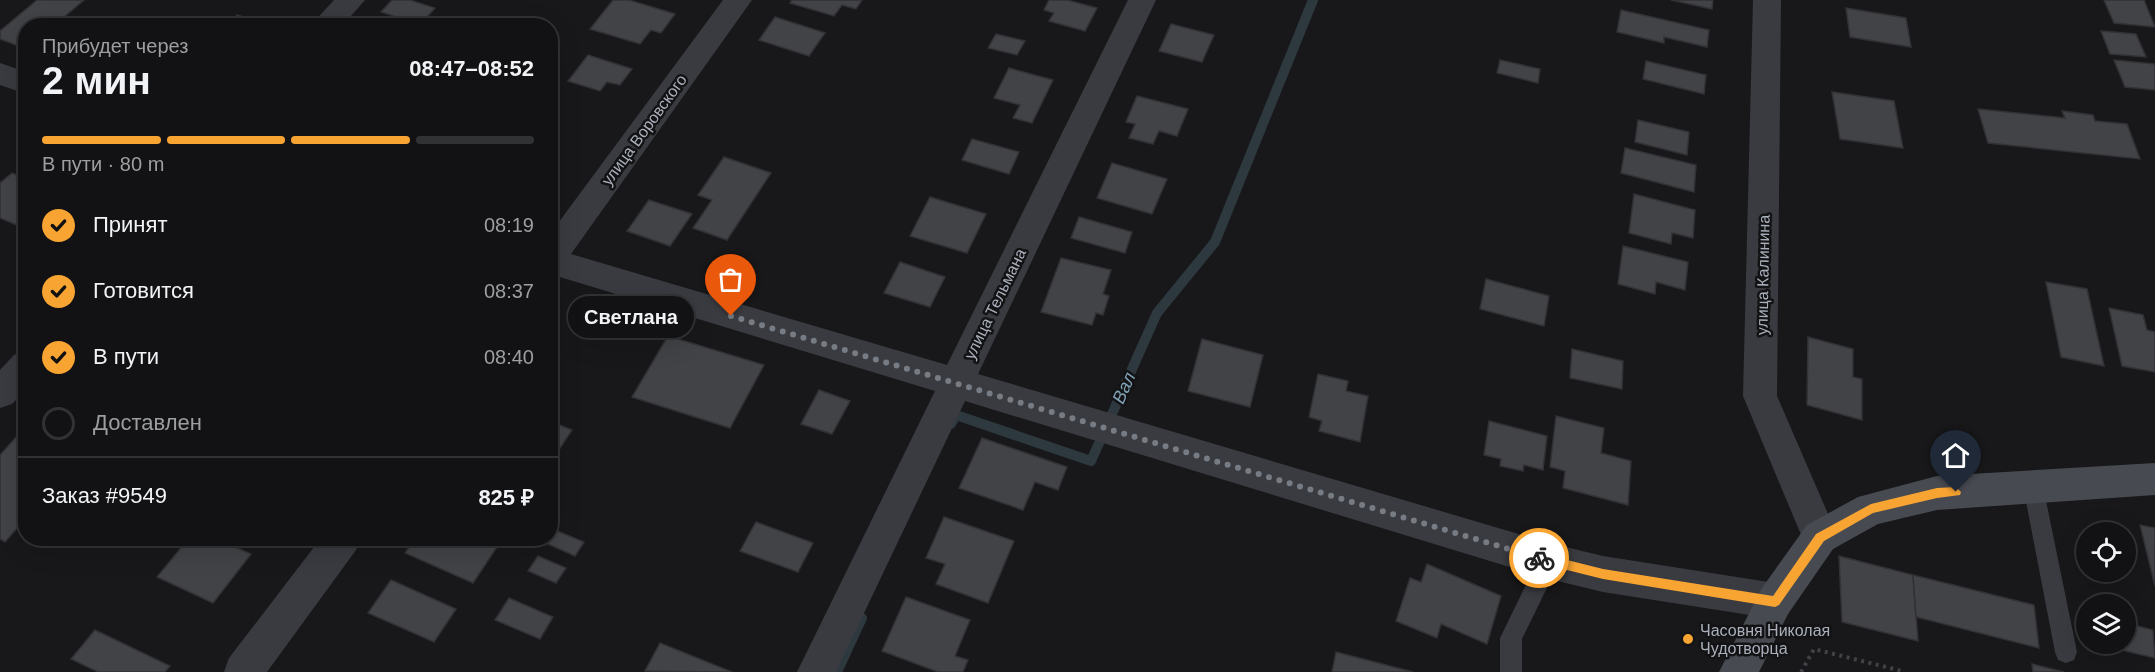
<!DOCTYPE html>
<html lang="ru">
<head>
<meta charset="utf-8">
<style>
	:root { --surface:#121214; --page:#1b1b1d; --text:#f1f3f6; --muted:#9c9ea0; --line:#313234; --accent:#f8a432 }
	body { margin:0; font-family:Helvetica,sans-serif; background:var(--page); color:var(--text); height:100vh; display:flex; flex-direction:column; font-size:22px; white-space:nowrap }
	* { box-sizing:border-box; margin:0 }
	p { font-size:20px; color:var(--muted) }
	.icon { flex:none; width:33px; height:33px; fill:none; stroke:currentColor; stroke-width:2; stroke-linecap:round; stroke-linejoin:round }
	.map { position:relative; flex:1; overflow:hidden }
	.side { position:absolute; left:18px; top:18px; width:540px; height:528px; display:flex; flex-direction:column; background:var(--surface); border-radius:24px; box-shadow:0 6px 24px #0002,0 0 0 2px var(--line) }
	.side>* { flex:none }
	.buttons { position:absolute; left:2076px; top:522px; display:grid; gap:12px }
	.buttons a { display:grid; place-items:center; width:60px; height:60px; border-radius:50%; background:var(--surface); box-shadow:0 6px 24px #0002,0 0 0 2px var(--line); font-size:30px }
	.pin { position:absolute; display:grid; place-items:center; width:51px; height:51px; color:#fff; margin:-62px -26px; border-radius:50% 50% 50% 0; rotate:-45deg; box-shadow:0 0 6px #0007 }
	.pin .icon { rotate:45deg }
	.courier { position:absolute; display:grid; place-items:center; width:60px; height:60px; margin:-30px; border:4px solid #f8a432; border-radius:50%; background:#fff; color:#222; box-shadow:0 2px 8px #0007 }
	.bubble { position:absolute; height:42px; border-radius:21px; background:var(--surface); box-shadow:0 6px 24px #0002,0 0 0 2px var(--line); font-size:20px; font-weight:800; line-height:42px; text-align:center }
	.head em { font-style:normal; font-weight:800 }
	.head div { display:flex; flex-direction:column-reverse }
	.head { display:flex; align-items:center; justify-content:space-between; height:102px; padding:0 24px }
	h1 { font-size:39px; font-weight:800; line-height:45px }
	.bar { display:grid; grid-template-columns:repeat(4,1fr); gap:9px 6px; align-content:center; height:72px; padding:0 24px }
	.bar i { height:8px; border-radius:4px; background:var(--line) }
	.bar .current { background:var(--accent) }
	.bar p { grid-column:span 4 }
	.line { display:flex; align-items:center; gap:15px; padding:0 24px; border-top:2px solid var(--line) }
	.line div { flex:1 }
	ol { padding:0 24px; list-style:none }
	li { display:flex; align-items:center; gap:18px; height:66px }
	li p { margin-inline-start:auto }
	li .icon { padding:6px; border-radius:50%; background:var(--accent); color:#111; stroke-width:4 }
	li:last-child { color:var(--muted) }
	li i { width:33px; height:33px; border:3px solid var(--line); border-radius:50% }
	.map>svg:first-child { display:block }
</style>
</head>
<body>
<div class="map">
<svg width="2155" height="672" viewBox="0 0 2155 672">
	<rect width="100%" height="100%" fill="#18181a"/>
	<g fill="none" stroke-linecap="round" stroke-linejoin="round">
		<g stroke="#2d393f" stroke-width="10">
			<polyline points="951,424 956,415 1091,461 1157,313 1215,242 1313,0"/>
			<polyline points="837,672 862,618"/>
		</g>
	</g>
	<g fill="#424347" stroke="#323236" stroke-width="1.5">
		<polygon points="37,0 84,0 63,18 70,20 64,26 26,26 26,49 0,39 0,31"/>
		<polygon points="392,0 410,0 435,8 419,26 389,26 397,17 381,12"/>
		<polygon points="613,0 629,0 675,14 661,33 651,30 640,44 590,29"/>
		<polygon points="792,0 862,0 856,9 842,5 834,16 790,3"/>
		<polygon points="1049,0 1067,0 1097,8 1085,31 1049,21 1054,13 1044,10"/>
		<polygon points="1671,0 1713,0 1712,9"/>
		<polygon points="2104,0 2144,0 2155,27 2114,23"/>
		<polygon points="1846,8 1906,18 1911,47 1850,37"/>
		<polygon points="1621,10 1709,30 1707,47 1664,37 1664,43 1617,32"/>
		<polygon points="237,15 272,26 227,26"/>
		<polygon points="775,17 825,33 809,56 759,40"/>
		<polygon points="1171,24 1214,35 1202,62 1159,51"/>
		<polygon points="2101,31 2136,34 2146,57 2110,54"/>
		<polygon points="996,34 1025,41 1017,55 988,48"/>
		<polygon points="588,55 632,69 620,85 607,82 600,91 568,81"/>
		<polygon points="1500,60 1540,69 1538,83 1497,73"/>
		<polygon points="2114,60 2155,64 2155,90 2125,87"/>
		<polygon points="1646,61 1706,75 1704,94 1643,79"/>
		<polygon points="1009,68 1053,80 1032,123 1013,118 1020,105 994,98"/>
		<polygon points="1832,92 1894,101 1903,148 1840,139"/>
		<polygon points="1137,96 1188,109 1177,136 1159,131 1153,144 1129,138 1135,124 1126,122"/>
		<polygon points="1978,109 2065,118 2062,111 2093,115 2095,121 2127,124 2140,159 1988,143"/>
		<polygon points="1638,120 1689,132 1687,155 1635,142"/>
		<polygon points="972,139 1019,152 1009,174 962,160"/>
		<polygon points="1625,148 1696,165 1694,192 1621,173"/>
		<polygon points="724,157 771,173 727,240 693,228 712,200 698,195"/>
		<polygon points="1112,163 1167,179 1152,214 1097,198"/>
		<polygon points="12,173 26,179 26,229 0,218 0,183"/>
		<polygon points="1634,194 1695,210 1693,238 1672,233 1671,244 1629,233"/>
		<polygon points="930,197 986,214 967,253 910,236"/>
		<polygon points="649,200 692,214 670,246 627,231"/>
		<polygon points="1079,217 1132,232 1125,253 1071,238"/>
		<polygon points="1623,246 1688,262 1685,290 1656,282 1655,294 1618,284"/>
		<polygon points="1061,258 1111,270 1103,294 1109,296 1103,315 1096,313 1092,325 1041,312"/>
		<polygon points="900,262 945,277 930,307 884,293"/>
		<polygon points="1486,279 1549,296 1544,326 1480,309"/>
		<polygon points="2046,282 2087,289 2104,366 2061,357"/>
		<polygon points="2109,308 2143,315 2147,330 2155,332 2155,372 2122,366"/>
		<polygon points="668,336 764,365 730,428 632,397"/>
		<polygon points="1808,337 1853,349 1853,377 1862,379 1862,420 1807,405"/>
		<polygon points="1202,339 1263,355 1250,407 1188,391"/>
		<polygon points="1572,349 1623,361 1622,389 1570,378"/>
		<polygon points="1318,374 1348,381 1346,391 1368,396 1360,442 1319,431 1322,421 1309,417"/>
		<polygon points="819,390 850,401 832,434 801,424"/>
		<polygon points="1556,416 1604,428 1601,453 1631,461 1628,505 1563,488 1565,471 1550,467"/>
		<polygon points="550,421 572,430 556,454 550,452"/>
		<polygon points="1489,421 1547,436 1543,470 1524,465 1523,471 1500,466 1501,459 1484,455"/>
		<polygon points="26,426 26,518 5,542 0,539 0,455"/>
		<polygon points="982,438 1067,467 1058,490 1035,482 1023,510 959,488"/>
		<polygon points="944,517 1014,541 988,603 936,584 945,564 926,558"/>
		<polygon points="756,522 813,543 798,572 740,551"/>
		<polygon points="2140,525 2155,528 2155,586"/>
		<polygon points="550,528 584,542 575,556 539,540 550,538"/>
		<polygon points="189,538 215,538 251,554 213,603 157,577"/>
		<polygon points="416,538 503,538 473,583 405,553"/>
		<polygon points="538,556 566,568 556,583 528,571"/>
		<polygon points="1839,556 1913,575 1918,641 1842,622"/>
		<polygon points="1427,564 1501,596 1487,644 1441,624 1437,638 1396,621 1410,578 1421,582"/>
		<polygon points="1913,575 2034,605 2039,648 1916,617"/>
		<polygon points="391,580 456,609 434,642 368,613"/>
		<polygon points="906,597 970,620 955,656 968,660 963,672 938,672 882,651"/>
		<polygon points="509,598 553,617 540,639 495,620"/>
		<polygon points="2078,612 2086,614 2086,641 2082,640"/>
		<polygon points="2126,623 2153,630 2155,658 2096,644 2126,644"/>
		<polygon points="95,630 170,666 165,672 98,672 71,659"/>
		<polygon points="660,643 732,672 645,671"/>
		<polygon points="1336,652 1413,672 1332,672"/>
		<polygon points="2032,664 2064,672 2033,672"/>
	</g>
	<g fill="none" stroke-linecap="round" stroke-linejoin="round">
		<polyline stroke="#3f4247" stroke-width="4" stroke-dasharray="3 4.5" stroke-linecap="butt" points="1801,672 1814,649 1902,671"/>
		<g fill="#393b40" fill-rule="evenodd">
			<polygon points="2033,476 2040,479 2043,486 2077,652 2074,660 2066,663 2058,660 2055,652 2023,486 2026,479"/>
			<polygon points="1549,551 1557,554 1560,561 1522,639 1522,672 1500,672 1500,638 1541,554"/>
		</g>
		<g fill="#393b40" fill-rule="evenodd">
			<polygon points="334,0 365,0 342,26 310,26"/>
			<polygon points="723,0 752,0 571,254 947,365 1128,0 1156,0 978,374 1549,543 1603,556 1775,583 1788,588 1794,601 1788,614 1775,619 1603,592 1549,579 965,401 836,672 797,672 935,391 550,274 550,234"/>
			<polygon points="1753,0 1781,0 1777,396 1838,537 1833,549 1820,554 1807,549 1743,396"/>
			<polygon points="0,63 26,72 26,94 0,85"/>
			<polygon points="26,350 26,389 12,404 0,408 0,370 14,355"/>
			<polygon points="321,538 361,538 356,550 267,672 224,672 229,658"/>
		</g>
		<polygon fill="#474a50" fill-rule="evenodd" points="2155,463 2155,495 1937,510 1878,524 1833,549 1788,614 1759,672 1719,672 1762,588 1807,525 1858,497 1937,476"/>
	</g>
	<polygon fill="#f8a432" points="1956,487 1961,492 1960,495 1937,498 1873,513 1824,541 1779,605 1775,607 1603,579 1539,563 1533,558 1539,553 1603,569 1773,596 1816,534 1871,504 1937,488"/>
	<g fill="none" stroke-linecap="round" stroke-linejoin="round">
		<polyline stroke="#777b83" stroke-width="6" stroke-dasharray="0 10.8" points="731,316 1539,558"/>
	</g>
	<circle fill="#f8a432" stroke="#131315" stroke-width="2" cx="1688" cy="639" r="6"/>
	<g text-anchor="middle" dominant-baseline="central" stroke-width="5" stroke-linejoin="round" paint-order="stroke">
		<g font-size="16" fill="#aab0bb" stroke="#131315">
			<text transform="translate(644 130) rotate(-54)">улица Воровского</text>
			<text transform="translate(1763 275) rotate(-89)">улица Калинина</text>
			<text transform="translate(995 304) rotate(-64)">улица Тельмана</text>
		</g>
		<g font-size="16" fill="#aab0bb" stroke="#131315" text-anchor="start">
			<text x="1700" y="630">Часовня Николая<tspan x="1700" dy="18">Чудотворца</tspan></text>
		</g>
		<g font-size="18" font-style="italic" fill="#80a2b6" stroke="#131315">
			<text transform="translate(1124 388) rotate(-66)">Вал</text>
		</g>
	</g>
</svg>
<div class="buttons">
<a><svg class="icon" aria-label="locate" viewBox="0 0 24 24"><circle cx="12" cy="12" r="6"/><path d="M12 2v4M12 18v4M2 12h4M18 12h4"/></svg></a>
<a><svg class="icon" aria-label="layers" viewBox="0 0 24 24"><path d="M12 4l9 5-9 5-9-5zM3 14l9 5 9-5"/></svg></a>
</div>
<div class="pin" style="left:731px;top:316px;background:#ea580c"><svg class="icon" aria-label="bag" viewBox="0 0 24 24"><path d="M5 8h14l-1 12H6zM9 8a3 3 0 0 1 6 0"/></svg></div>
<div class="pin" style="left:1956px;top:492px;background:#1f2937"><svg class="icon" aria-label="home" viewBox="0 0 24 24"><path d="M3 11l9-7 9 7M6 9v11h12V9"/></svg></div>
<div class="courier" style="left:1539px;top:558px"><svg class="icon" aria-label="bike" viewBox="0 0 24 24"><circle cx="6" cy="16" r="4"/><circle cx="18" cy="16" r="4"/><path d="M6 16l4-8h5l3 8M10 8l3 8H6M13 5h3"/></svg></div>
<div class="bubble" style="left:568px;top:296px;width:126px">Светлана</div>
<section class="side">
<div class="head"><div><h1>2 мин</h1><p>Прибудет через</p></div><em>08:47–08:52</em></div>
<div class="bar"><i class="current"></i><i class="current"></i><i class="current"></i><i></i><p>В пути · 80 m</p></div>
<ol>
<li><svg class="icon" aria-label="check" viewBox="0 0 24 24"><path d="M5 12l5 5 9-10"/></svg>Принят<p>08:19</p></li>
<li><svg class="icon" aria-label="check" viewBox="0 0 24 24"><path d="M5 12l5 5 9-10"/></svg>Готовится<p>08:37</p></li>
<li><svg class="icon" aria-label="check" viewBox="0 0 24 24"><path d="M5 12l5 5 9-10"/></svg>В пути<p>08:40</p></li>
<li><i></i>Доставлен</li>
</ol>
<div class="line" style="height:78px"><div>Заказ #9549</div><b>825 ₽</b></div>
</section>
</div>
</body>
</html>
